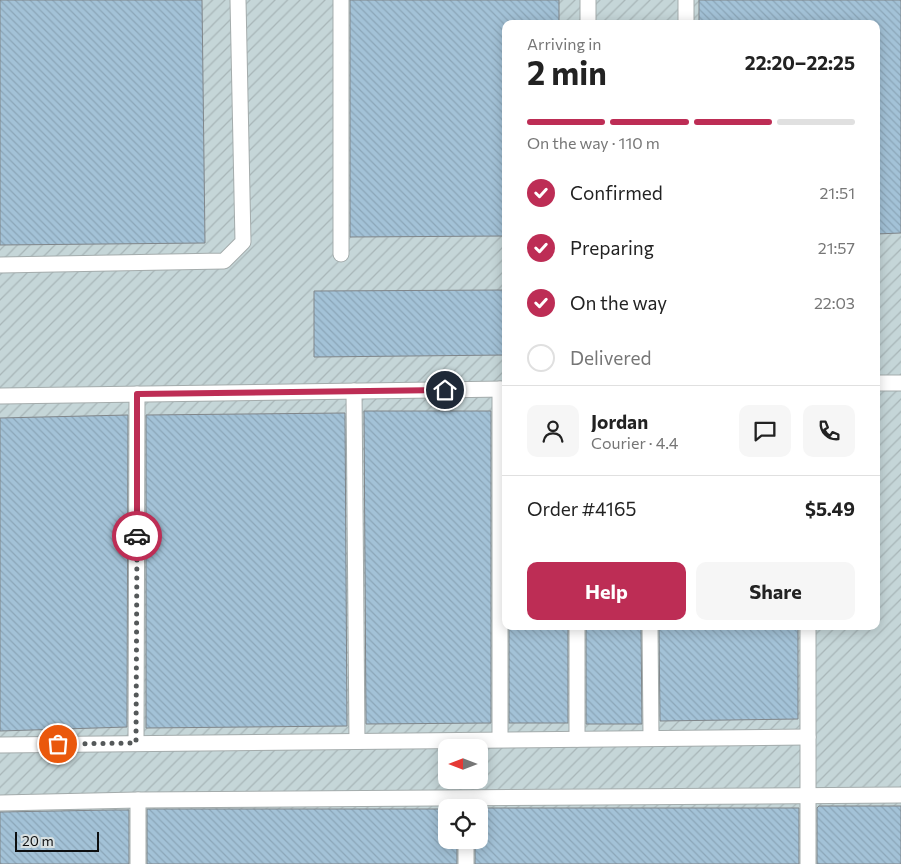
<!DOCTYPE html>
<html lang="en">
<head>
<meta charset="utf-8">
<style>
	:root { --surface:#fff; --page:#f6f6f6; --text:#222; --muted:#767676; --line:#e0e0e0; --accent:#bd2d55 }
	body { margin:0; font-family:Commissioner,sans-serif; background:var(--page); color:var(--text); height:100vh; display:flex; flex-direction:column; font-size:19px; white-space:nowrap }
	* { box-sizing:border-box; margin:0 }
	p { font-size:16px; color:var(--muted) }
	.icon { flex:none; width:28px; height:28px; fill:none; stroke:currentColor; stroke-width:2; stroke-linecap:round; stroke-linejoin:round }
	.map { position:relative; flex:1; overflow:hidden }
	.details { position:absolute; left:502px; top:20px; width:378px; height:610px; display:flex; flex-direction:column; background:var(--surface); border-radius:10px; box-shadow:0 2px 12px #0003 }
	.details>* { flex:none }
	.needle { width:32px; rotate:270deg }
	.tools { position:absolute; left:438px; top:739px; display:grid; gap:10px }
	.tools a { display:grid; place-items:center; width:50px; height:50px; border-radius:10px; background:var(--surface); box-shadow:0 2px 12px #0003; font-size:25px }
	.scale { position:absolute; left:15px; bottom:12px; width:84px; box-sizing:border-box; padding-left:5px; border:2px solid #0d0f10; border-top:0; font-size:14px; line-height:18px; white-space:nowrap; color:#0d0f10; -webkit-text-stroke:4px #d8e0e1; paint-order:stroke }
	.pin { position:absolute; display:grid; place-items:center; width:42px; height:42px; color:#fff; margin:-21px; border:2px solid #fff; border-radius:50%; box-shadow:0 1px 5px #0007 }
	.courier { position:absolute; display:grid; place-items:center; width:50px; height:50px; margin:-25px; border:4px solid #bd2d55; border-radius:50%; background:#fff; color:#222; box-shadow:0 1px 6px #0007 }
	.headline em { font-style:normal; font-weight:700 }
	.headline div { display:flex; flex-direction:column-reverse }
	.headline { display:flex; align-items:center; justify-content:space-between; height:85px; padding:0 25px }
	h1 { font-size:32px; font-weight:700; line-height:38px }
	.bar { display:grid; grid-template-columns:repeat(4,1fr); gap:8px 5px; align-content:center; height:60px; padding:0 25px }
	.bar i { height:6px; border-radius:4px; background:var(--line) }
	.bar .current { background:var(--accent) }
	.bar p { grid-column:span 4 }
	.line { display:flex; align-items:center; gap:12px; padding:0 25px; border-top:1px solid var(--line) }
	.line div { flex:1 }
	.round { display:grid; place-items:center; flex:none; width:52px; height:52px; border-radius:10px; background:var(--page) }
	ol { padding:0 25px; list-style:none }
	li { display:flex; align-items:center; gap:15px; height:55px }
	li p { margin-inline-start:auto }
	li .icon { padding:5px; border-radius:50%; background:var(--accent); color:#fff; stroke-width:4 }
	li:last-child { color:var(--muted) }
	li i { width:28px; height:28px; border:2px solid var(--line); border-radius:50% }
	.primary-button { display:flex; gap:10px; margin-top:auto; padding:10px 25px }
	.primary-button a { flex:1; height:58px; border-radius:10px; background:var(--accent); color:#fff; font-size:20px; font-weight:700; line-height:58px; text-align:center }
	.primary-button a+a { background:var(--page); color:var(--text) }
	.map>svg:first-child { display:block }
</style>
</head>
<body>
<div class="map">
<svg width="901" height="864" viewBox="0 0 901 864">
	<defs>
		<pattern id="industrial-furrows" width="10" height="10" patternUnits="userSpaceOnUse" patternTransform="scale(1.25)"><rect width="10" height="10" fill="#c5d6d8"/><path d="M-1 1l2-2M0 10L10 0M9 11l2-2" fill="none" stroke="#a8b6b8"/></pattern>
		<pattern id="building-back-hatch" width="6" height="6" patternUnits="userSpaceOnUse" patternTransform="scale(1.25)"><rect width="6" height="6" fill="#a3c2d7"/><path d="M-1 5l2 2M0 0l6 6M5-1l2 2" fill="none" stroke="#8ba6b8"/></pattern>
	</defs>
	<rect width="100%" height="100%" fill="#d8e0e1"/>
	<path fill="url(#industrial-furrows)" fill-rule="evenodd" d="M0 0H901V864H0ZM506 24H876V626H506ZM446 748H479V780H446ZM446 808H479V840H446Z"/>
	<g fill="url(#building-back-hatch)" stroke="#80868a">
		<polygon points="0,0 202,0 205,243 0,245"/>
		<polygon points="350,0 559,0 559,24 506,24 506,236 350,237"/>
		<polygon points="699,0 901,0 901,233 876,234 876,24 699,24"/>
		<polygon points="506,290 506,355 314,357 314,291"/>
		<polygon points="364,411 491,411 491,723 366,724"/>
		<polygon points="345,413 347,726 146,728 146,415"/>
		<polygon points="128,415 127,727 0,731 0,418"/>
		<rect x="509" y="626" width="59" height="97"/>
		<polygon points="586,626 641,626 642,724 586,724"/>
		<polygon points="659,626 798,626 798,719 660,721"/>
		<polygon points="819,806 901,806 901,864 817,864 817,808"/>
		<polygon points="479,808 799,808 799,864 475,864 475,840 479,840"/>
		<polygon points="147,809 446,809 446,840 457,840 457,864 147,864"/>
		<polygon points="111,810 129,810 129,864 0,864 0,812"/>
	</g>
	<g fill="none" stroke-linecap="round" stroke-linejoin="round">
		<g stroke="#a4acac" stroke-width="17">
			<g id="service">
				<polyline points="341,0 341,254"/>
				<polyline points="588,0 588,24"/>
				<polyline points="686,0 686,24"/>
				<polyline points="0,265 224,261 243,242 238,0"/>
				<polyline points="876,383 901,383"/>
				<polyline points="500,389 500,739"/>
				<polyline points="354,391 357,741"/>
				<polyline points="0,396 506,389"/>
				<polyline points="577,626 577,739"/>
				<polyline points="650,626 651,738"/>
				<polyline points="808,626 808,864"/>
				<polyline points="136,743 137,394"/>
				<polyline points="0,745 808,737"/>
				<polyline points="138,800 138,864"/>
				<polyline points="0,803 138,800 901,795"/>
				<polyline points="466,864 466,840"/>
			</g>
		</g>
		<use href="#service" stroke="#fff" stroke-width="15"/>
	</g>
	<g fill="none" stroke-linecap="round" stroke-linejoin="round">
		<polyline stroke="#545859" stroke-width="5" stroke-dasharray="0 9" points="58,744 136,743 137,536"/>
		<polyline stroke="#bd2d55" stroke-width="6" points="137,536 137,394 445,390"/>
	</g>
</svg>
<div class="tools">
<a><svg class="needle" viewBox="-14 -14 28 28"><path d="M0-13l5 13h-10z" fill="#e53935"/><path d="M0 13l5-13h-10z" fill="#767676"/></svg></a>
<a><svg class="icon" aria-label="locate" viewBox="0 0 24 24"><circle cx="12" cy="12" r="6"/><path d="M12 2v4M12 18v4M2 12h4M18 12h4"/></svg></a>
</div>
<div class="scale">20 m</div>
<div class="pin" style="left:58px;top:744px;background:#ea580c"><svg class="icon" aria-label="bag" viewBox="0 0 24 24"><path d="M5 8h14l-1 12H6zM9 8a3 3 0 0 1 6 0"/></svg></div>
<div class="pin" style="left:445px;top:390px;background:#1f2937"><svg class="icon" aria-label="home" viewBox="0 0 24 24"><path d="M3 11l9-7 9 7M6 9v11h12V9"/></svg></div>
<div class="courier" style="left:137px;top:536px"><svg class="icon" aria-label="car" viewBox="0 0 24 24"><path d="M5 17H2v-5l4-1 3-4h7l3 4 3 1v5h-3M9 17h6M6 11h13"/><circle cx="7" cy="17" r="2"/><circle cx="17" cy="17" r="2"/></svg></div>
<section class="details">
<div class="headline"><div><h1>2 min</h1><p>Arriving in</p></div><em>22:20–22:25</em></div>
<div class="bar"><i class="current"></i><i class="current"></i><i class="current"></i><i></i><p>On the way · 110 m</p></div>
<ol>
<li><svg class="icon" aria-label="check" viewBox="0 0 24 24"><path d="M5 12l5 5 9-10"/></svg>Confirmed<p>21:51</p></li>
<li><svg class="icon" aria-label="check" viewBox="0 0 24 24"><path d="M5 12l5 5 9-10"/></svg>Preparing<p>21:57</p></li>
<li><svg class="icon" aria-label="check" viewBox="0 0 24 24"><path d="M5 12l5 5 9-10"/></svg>On the way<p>22:03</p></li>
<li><i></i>Delivered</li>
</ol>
<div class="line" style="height:90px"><a class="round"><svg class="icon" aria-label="person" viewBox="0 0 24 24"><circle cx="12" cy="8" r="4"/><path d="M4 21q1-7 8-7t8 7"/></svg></a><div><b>Jordan</b><p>Courier · 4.4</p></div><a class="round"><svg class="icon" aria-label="chat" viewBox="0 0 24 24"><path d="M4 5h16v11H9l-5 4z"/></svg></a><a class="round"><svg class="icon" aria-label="phone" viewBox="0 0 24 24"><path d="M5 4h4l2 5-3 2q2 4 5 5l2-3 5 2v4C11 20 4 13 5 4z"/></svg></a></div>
<div class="line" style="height:65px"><div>Order #4165</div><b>$5.49</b></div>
<div class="primary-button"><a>Help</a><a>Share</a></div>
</section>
</div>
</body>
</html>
